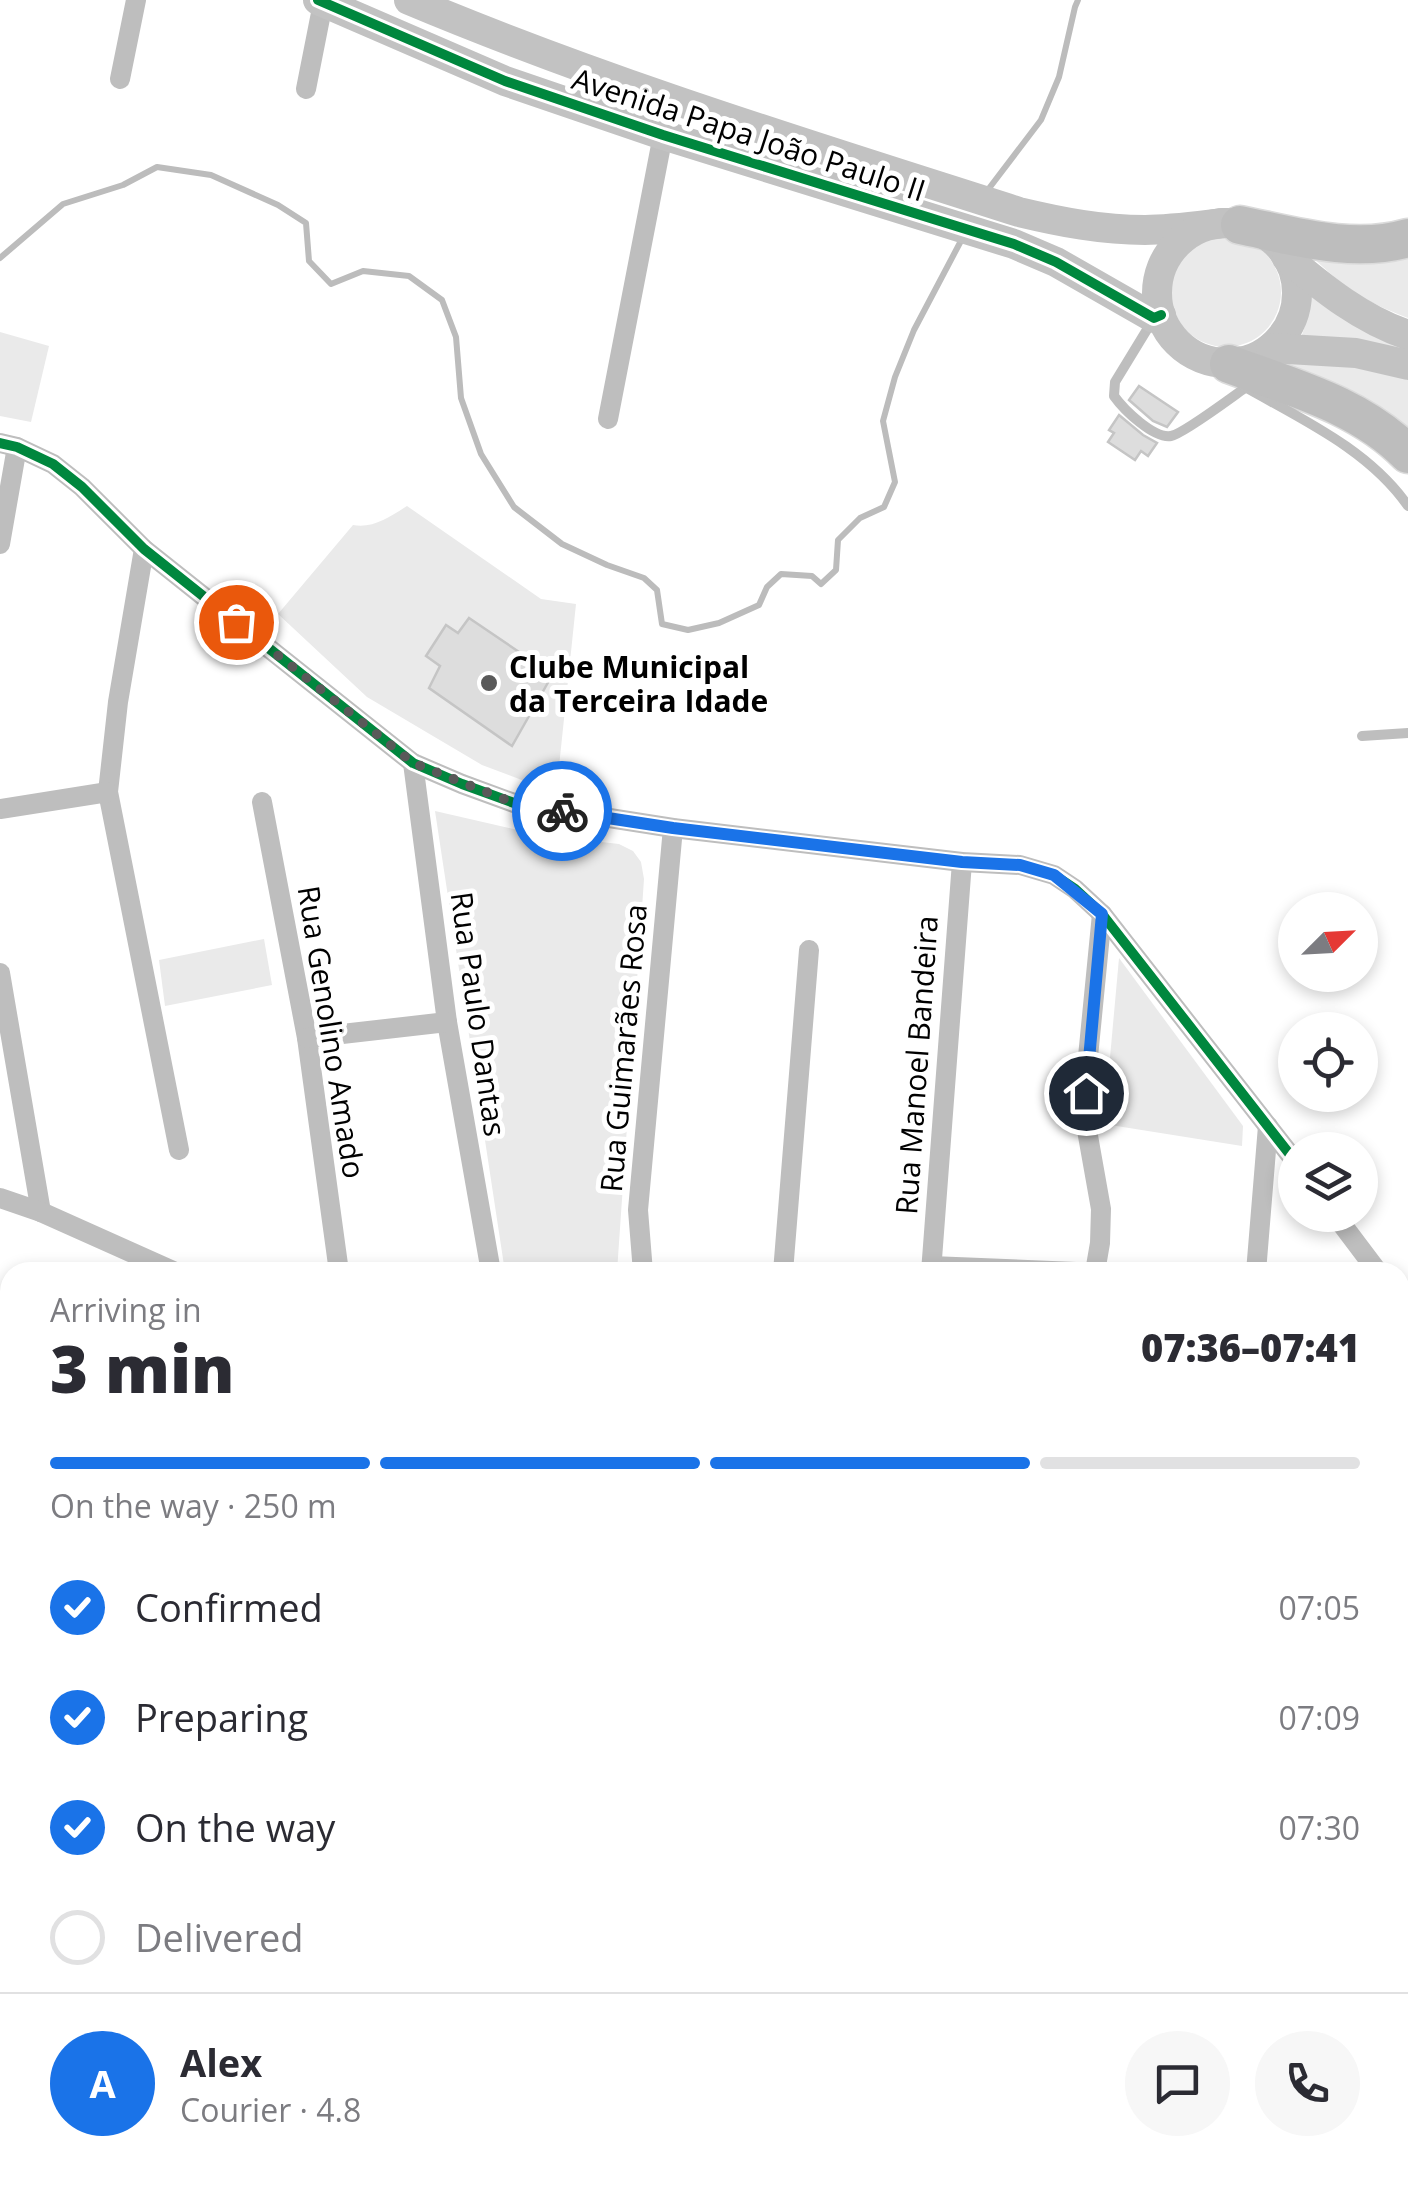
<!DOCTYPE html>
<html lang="en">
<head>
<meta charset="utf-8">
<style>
	:root { --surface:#fff; --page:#f7f7f7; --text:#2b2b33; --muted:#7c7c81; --line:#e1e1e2; --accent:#1a73e8 }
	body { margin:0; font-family:"Open Sans",sans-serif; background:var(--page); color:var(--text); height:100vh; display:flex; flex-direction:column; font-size:38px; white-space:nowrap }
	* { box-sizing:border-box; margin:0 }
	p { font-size:32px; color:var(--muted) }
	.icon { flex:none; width:55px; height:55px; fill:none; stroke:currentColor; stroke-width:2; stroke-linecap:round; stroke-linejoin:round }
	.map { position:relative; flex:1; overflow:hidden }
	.details { position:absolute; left:0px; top:1262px; width:1410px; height:932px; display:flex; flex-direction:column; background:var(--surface); border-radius:30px 30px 0 0; box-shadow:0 5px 15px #0003 }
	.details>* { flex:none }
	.needle { width:65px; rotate:66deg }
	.buttons { position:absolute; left:1278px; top:892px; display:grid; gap:20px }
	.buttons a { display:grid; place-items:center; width:100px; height:100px; border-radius:50%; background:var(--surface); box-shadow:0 5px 15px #0003; font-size:50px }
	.pin { position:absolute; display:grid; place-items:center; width:85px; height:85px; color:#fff; margin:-42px; border:5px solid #fff; border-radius:50%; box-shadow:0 2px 10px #0007 }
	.courier { position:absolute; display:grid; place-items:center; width:100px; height:100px; margin:-50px; border:8px solid #1a73e8; border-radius:50%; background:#fff; color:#222; box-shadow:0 2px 12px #0007 }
	.headline em { font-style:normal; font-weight:800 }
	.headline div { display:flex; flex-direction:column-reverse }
	.headline { display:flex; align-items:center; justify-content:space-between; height:170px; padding:0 50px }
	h1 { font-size:65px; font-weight:800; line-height:75px }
	.bar { display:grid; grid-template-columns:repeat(4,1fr); gap:15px 10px; align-content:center; height:120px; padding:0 50px }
	.bar i { height:12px; border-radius:8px; background:var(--line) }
	.bar .current { background:var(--accent) }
	.bar p { grid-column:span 4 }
	.line { display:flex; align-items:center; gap:25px; padding:0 50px; border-top:2px solid var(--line) }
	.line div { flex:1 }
	.round { display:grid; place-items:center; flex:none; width:105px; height:105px; border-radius:52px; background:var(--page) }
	ol { padding:0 50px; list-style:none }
	li { display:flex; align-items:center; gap:30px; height:110px }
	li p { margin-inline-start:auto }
	li .icon { padding:10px; border-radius:50%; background:var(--accent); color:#fff; stroke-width:4 }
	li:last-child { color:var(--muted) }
	li i { width:55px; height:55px; border:5px solid var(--line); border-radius:50% }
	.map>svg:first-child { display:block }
</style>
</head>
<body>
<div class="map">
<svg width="1408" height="2194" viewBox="0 0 1408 2194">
	<rect width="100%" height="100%" fill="#fff"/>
	<g fill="#eaeaea">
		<circle cx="1226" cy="292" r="55"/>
		<path d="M1305 250H1408V318C1360 300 1341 285 1305 250Z"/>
		<path d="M1307 283 1408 347V352L1338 337 1301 338C1308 318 1310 304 1307 283Z"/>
		<polygon points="0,332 49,346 31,422 0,416"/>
		<polygon points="1303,361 1371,368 1408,380 1408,440 1280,365"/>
		<path d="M407 506 541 599 576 604 557 786 527 782 482 765 367 697 278 614 353 525C373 529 391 516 407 506Z"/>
		<polygon points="435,811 540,835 619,844 633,851 641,862 644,879 617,1272 505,1272"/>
		<polygon points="264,939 272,985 165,1006 159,960"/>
		<polygon points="1119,958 1243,1126 1242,1146 1104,1124"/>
		<polygon points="0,1293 10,1297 10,1642 0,1638"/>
		<polygon points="1082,2185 1362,2185 1361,2194 1079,2194"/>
	</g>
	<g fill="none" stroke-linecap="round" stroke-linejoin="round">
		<g stroke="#bcbcbc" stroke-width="6">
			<polyline points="987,191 1041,120 1059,77 1075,7 1078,0"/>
			<polyline points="0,258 63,204 123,185 157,167 211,175 278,205 306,223 309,261 331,284 363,271 409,276 442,300 456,337 461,398 481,454 514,507 562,544 607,565 644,578 657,590 662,624 688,630 719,623 759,605 767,587 781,574 812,576 821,584 836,570 838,540 860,518 884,507 895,482 883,421 895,377 914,330 963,237"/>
		</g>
	</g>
	<g fill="#ddd" stroke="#c5c5c5" stroke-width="2.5">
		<polygon points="1139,386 1178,412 1167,427 1153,421 1129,400"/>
		<polygon points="1119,415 1143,435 1157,443 1148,456 1141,451 1135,460 1108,442 1114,433 1109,430"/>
		<polygon points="469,618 547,671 550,679 512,746 429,688 440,666 426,656 446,625 458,633"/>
	</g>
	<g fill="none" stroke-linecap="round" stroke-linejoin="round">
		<g stroke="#dbdbdb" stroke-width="41">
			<g id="highway">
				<path d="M1240 225C1294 236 1353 254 1408 238"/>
				<path d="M1229 364C1291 387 1360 405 1408 454"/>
			</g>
		</g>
		<g stroke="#bebebe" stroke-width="10">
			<path d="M1151 323 1115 382 1114 396C1124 410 1154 439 1171 436 1183 434 1232 397 1245 388"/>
			<path d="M1245 387C1303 420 1369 450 1408 506"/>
			<polyline points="1362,736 1408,733"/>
		</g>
		<g stroke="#bebebe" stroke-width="20">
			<polyline points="120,79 136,0"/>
			<polyline points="306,89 323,3"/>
			<polyline points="608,419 663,135"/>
			<polyline points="0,443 17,447 53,464 82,487 144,549 413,763 462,784 514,803 673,828 962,862 1020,865 1054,875 1075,889 1102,914 1295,1161"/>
			<polyline points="0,544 17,447"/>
			<polyline points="144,549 118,702 108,792 179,1150"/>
			<polyline points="413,763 447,1022 491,1272"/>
			<polyline points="262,802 307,1038 339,1272"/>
			<polyline points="0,809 108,792"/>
			<polyline points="0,973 41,1212"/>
			<polyline points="307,1038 447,1022"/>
			<polyline points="0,1198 41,1212 175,1272"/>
			<polyline points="1335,1215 1378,1272"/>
			<polyline points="931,1266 1076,1272"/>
			<polyline points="643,1272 638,1210 673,828"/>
			<polyline points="783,1272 809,950"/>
			<polyline points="931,1272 962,862"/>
			<polyline points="1095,1272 1100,1243 1101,1209 1085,1119 1087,1067 1102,914"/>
			<polyline points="1256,1272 1268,1126"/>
			<polyline points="1400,1307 1408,1323"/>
			<polyline points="0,1653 10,1657"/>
			<polyline points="1400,1916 1408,1735"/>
			<polyline points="446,2185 468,2194"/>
			<polyline points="909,2185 929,2194"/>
			<polyline points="146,2194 147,2185"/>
			<polyline points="306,2194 307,2185"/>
			<polyline points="588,2194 589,2185"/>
			<polyline points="1065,2194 1069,2185"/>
			<polyline points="1389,2194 1390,2185"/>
		</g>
		<g stroke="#c2c2c2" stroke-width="30">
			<polyline points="318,0 505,81 663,135 1014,244 1056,262 1154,318 1161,315"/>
			<path d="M409 0C609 84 813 146 1019 212 1061 222 1102 230 1145 230 1171 230 1198 226 1224 223"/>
			<circle cx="1227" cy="293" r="70"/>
			<path d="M1287 258C1324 289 1361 319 1408 335"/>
			<polyline points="1271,348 1356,353 1408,365"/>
			<polyline points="0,1830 0,1850"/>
		</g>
		<use href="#highway" stroke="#bdbdbd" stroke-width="38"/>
		<g stroke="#fff" stroke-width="16">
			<g id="cycleway">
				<polyline points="318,0 505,81 663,135 1014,244 1056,262 1154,318 1161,315"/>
				<polyline points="0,443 17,447 53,464 82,487 144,549 413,763 462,784 514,803 673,828 962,862 1020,865 1054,875 1075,889 1102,914 1295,1161"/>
			</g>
		</g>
		<use href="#cycleway" stroke="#00873e" stroke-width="10"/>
	</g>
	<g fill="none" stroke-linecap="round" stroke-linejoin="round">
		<polyline stroke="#595959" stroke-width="10" stroke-dasharray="0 18" points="236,622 413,763 514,803 562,811"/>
		<polyline stroke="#1a73e8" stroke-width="12" points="562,811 673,828 962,862 1020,865 1054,875 1102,914 1086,1093"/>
	</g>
	<circle fill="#595959" stroke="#fff" stroke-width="4" cx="489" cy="683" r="10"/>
	<g text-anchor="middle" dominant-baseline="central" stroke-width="10" stroke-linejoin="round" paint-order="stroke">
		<g font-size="30" fill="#000" stroke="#fff">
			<text transform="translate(749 134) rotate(18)">Avenida Papa João Paulo II</text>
			<text transform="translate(479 1014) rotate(82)">Rua Paulo Dantas</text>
			<text transform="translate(332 1032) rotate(81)">Rua Genolino Amado</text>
			<text transform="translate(623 1048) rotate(-85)">Rua Guimarães Rosa</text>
			<text transform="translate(916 1065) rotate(-86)">Rua Manoel Bandeira</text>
		</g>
		<g font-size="30" font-weight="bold" fill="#000" stroke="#fff" text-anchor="start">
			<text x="509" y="666">Clube Municipal<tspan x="509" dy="34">da Terceira Idade</tspan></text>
		</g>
	</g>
</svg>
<div class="buttons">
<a><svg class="needle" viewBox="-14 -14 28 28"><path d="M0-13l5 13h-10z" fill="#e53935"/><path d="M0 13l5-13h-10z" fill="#7c7c81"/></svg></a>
<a><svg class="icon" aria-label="locate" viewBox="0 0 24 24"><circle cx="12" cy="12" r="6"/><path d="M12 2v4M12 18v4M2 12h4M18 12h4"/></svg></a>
<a><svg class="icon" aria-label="layers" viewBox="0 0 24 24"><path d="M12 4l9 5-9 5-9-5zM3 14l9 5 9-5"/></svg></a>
</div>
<div class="pin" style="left:236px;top:622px;background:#ea580c"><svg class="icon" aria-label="bag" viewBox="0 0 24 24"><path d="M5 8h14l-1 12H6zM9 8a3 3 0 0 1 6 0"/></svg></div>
<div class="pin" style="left:1086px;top:1093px;background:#1f2937"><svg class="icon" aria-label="home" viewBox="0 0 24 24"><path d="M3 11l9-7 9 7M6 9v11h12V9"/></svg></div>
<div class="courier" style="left:562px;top:811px"><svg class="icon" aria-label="bike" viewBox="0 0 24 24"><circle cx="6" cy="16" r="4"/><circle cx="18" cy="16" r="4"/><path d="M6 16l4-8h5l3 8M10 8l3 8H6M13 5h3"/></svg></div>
<section class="details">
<div class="headline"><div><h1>3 min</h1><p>Arriving in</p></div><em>07:36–07:41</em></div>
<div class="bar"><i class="current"></i><i class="current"></i><i class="current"></i><i></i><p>On the way · 250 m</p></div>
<ol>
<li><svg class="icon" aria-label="check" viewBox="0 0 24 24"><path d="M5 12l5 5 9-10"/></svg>Confirmed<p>07:05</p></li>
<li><svg class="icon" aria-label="check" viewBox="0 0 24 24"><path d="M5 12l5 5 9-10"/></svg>Preparing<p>07:09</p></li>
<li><svg class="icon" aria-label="check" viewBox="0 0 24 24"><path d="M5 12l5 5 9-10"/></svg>On the way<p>07:30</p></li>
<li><i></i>Delivered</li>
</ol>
<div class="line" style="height:180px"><b class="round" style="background:var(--accent);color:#fff">A</b><div><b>Alex</b><p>Courier · 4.8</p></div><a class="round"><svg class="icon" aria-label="chat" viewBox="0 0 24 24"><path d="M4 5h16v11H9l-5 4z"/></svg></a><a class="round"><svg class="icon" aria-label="phone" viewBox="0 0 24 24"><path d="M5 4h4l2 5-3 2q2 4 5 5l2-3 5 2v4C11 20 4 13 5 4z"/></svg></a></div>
</section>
</div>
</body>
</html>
